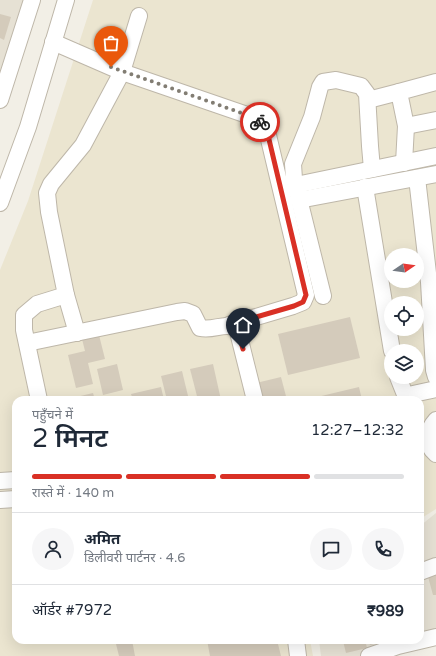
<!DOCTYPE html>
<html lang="hi">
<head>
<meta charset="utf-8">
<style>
	:root { --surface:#fff; --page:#f6f6f7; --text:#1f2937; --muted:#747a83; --line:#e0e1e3; --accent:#d93025 }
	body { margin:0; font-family:"Varela Round","Noto Sans Devanagari",sans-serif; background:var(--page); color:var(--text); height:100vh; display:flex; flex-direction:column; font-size:15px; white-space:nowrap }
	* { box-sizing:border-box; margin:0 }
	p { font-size:13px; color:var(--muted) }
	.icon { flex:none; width:22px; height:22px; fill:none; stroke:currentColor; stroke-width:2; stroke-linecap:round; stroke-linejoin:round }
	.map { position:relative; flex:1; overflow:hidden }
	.side { position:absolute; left:12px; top:396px; width:412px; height:248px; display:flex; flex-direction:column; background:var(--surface); border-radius:12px; box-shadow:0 4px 16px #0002 }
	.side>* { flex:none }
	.needle { width:26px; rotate:77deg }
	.buttons { position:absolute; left:384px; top:248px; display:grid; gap:8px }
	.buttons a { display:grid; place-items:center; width:40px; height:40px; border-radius:50%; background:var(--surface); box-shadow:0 4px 16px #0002; font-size:20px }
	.pin { position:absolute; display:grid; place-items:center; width:34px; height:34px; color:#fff; margin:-41px -17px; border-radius:50% 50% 50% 0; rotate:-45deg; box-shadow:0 0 4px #0007 }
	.pin .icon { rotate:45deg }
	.courier { position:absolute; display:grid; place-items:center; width:40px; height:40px; margin:-20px; border:3px solid #d93025; border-radius:50%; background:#fff; color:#222; box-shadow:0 1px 5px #0007 }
	.overview em { font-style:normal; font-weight:600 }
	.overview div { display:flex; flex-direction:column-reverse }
	.overview { display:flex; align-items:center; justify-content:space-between; height:68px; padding:0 20px }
	h1 { font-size:26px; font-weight:600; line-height:30px }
	.bar { display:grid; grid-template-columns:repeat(4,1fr); gap:6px 4px; align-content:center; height:48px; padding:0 20px }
	.bar i { height:5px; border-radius:3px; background:var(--line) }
	.bar .active { background:var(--accent) }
	.bar p { grid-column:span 4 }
	.line { display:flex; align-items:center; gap:10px; padding:0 20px; border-top:1px solid var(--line) }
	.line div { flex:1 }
	.round { display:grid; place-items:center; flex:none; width:42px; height:42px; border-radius:21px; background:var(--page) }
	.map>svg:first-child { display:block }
</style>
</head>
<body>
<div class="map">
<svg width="436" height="656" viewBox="0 0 436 656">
	<rect width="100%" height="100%" fill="#f2efe6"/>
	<g fill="#e6e1d4">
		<polygon points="0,0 23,0 0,72"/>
		<polygon points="436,513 436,637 376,656 321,656 319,640 420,640 420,526"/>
	</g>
	<path fill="#ebe5d0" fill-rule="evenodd" d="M93 0H436V509L420 519V400H16V640H310L313 656H0V270L28 201ZM391 255H417V281H391ZM391 303H417V329H391ZM391 351H417V377H391Z"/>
	<g fill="#d4cbbb">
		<polygon points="0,14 11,17 4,40 0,38"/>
		<polygon points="350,317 360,358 288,375 278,334"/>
		<polygon points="98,331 105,359 88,363 93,384 76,388 68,355 85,351 81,335"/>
		<polygon points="117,364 123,390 103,395 97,369"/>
		<polygon points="213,364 221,400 198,400 190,369"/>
		<polygon points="182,371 189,400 167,400 161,376"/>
		<polygon points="281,377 287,400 256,400 252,384"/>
		<polygon points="161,387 164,400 133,400 131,394"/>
		<polygon points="359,387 362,400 313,400 313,398"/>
		<polygon points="93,393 95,400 72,400 72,398"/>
		<polygon points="436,570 436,595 433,595 427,573"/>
		<polygon points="115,640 132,640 135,656 119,656"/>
		<polygon points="207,640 277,640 281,656 210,656"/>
		<polygon points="349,640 365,640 367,648 346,653 343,641"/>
		<polygon points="368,640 387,640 387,641 370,645"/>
	</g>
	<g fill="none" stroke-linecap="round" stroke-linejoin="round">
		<g stroke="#beb7a9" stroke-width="18">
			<g id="minor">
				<polyline points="53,42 122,72 253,117 262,122 267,131 306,295 303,302 293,306 229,325"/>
				<polyline points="0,100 32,0"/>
				<polyline points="368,100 399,92"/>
				<polyline points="406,126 436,120"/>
				<polyline points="404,163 406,126 399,92 436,82"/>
				<polyline points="417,178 429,282 434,370 436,377"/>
				<polyline points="296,185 436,156"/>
				<polyline points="365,187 392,351"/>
				<polyline points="299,200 436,174"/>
				<polyline points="0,203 28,127 66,0"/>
				<polyline points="66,295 77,333"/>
				<polyline points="323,296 294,179 293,164 312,117 320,87 323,82 336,80 361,86 367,94 370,146 372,169"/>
				<path d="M27 343 177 312 185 311 193 314 200 328C215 331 223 322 237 328L255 400"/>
				<polyline points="398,377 406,397"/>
				<polyline points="39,400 24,330 24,315 37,304 66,295 49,212 47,193 51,184 83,145 122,72 139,16"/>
				<polyline points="406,400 406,397 413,394 436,389"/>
				<path d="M436 420C427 430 424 444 436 454"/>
				<polyline points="0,481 16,480"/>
				<polyline points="0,500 16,499"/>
				<polyline points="420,572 436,566"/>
				<polyline points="296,640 298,656"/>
				<polyline points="369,656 398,646 436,637"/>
			</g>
		</g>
		<use href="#minor" stroke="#fff" stroke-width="16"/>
	</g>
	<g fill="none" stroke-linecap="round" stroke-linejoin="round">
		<polyline stroke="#827d73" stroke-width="4" stroke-dasharray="0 7.2" points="111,67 253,117 260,122"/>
		<polyline stroke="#d93025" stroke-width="5" points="243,349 237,328 229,325 294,306 303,302 306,295 267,131 260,122"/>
	</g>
</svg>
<div class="buttons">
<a><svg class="needle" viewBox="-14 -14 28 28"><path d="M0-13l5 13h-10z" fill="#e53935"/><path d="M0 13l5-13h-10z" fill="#747a83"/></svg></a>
<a><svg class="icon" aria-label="locate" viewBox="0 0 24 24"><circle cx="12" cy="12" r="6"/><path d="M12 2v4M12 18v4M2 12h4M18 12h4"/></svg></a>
<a><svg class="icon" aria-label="layers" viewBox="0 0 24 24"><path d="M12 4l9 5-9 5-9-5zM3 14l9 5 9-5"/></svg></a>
</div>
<div class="pin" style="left:111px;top:67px;background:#ea580c"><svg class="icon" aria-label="bag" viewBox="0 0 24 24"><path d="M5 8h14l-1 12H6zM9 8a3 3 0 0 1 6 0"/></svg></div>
<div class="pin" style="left:243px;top:349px;background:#1f2937"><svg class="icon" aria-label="home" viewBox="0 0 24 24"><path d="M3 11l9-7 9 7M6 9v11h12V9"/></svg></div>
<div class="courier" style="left:260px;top:122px"><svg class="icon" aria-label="bike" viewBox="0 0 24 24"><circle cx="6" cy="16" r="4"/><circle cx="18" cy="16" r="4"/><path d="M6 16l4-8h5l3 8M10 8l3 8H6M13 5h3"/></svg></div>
<section class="side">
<div class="overview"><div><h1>2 मिनट</h1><p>पहुँचने में</p></div><em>12:27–12:32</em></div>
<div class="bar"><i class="active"></i><i class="active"></i><i class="active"></i><i></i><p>रास्ते में · 140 m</p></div>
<div class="line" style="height:72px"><a class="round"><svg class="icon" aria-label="person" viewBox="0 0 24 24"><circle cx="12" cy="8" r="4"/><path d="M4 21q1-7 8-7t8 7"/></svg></a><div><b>अमित</b><p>डिलीवरी पार्टनर · 4.6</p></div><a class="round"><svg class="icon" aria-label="chat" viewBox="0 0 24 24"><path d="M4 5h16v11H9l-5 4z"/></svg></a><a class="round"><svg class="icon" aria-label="phone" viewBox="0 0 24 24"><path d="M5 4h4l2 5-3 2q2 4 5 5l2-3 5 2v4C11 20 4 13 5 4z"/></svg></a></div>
<div class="line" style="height:52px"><div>ऑर्डर #7972</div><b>₹989</b></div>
</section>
</div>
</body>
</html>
